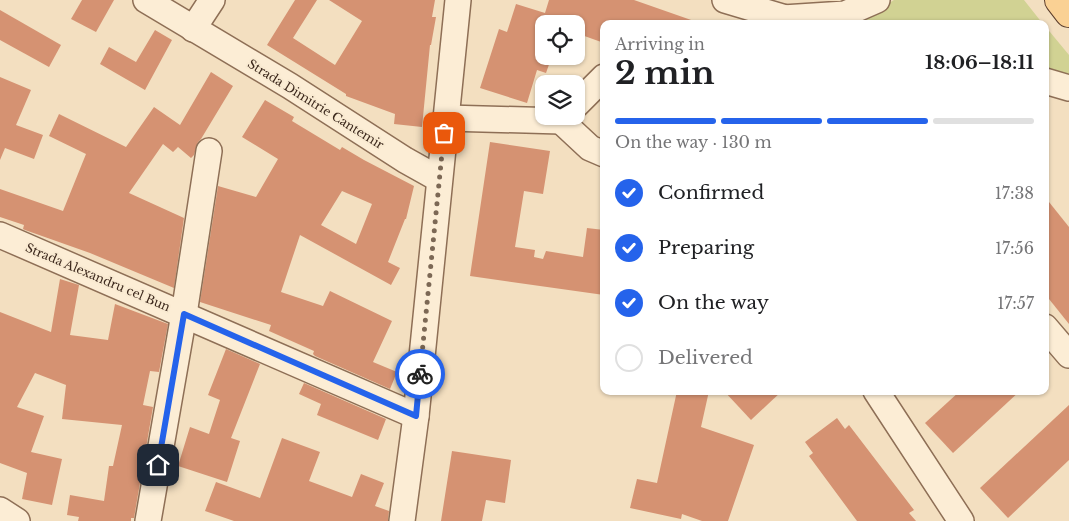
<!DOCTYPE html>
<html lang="en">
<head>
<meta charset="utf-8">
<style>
	:root { --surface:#fff; --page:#f2f2f2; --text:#202124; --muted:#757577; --line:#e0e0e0; --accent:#2563eb }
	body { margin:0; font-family:"Libre Baskerville",serif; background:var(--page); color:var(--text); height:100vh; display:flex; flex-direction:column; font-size:19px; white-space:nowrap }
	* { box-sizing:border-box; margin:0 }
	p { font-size:16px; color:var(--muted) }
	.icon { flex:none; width:28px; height:28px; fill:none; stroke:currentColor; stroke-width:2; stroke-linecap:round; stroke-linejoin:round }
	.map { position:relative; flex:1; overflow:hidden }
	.details { position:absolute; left:600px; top:20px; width:449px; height:375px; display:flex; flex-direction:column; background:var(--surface); border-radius:10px; box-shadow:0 1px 4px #0004 }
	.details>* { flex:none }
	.buttons { position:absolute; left:535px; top:15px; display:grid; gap:10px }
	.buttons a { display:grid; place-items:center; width:50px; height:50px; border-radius:10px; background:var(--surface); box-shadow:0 1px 4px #0004; font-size:25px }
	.pin { position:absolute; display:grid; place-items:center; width:42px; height:42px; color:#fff; margin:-21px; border-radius:10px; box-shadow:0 2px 8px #0006 }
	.courier { position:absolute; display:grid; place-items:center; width:50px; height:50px; margin:-25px; border:4px solid #2563eb; border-radius:50%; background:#fff; color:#222; box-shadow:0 1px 6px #0007 }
	.overview em { font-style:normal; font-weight:800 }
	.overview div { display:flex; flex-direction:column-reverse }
	.overview { display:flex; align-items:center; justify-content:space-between; height:85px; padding:0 15px }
	h1 { font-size:32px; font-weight:800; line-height:38px }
	.bar { display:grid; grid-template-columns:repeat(4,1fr); gap:8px 5px; align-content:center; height:60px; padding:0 15px }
	.bar i { height:6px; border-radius:4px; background:var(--line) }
	.bar .current { background:var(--accent) }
	.bar p { grid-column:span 4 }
	ol { padding:0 15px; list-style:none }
	li { display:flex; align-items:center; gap:15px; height:55px }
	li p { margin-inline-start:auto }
	li .icon { padding:5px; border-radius:50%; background:var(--accent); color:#fff; stroke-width:4 }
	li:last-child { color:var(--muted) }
	li i { width:28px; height:28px; border:2px solid var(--line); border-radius:50% }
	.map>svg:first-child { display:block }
</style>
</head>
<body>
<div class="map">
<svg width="1069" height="521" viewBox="0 0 1069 521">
	<rect width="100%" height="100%" fill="#f3dfc0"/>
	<g fill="#d1d293">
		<polygon points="894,0 1024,0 1043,24 847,24 877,10"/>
		<polygon points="1045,26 1069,55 1069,76 1045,72"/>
	</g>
	<g fill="#d59272" fill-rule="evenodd">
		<polygon points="82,0 114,0 96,32 71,19"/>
		<polygon points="295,0 317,0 293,38 335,65 362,21 329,0 435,0 432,17 436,17 431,45 430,45 422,127 394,124 395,114 346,96 346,94 267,45"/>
		<polygon points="549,0 634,0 694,21 693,24 604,24 604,43 576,33 576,24 544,24 544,56 552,56 546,73 537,70 527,103 480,88 499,29 507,32 516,4 545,13"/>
		<polygon points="0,10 61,45 49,67 0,40"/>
		<polygon points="155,30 172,40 145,90 100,64 109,47 136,62"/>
		<polygon points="211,72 233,86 201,139 198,142 194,155 191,158 178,147 173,152 163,144 129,193 184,218 174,288 90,253 25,230 23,229 24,225 0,217 0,189 63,211 86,154 49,136 59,114 126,147 154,107 180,125"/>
		<polygon points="0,77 31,90 16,125 43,135 34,159 5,148 0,160"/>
		<path d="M265 100 294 117 292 121 340 150 342 147 364 160 414 186 406 219H405L388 262 400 268 391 285 300 235 281 292 323 306 330 291 392 321 373 362 397 372 390 389 315 356 313 354 314 351 269 331 271 325 200 302 218 186 256 197 278 159 242 137ZM342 191 372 204 356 244 321 225Z"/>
		<polygon points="490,142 550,151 543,194 524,191 515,247 535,250 534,257 543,259 546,251 583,257 587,228 604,230 604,295 470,276"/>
		<polygon points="1045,197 1069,227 1069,324 1045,294"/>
		<polygon points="60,279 79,285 70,335 108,340 115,304 168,324 159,372 150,371 143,405 153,407 134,518 131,518 131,521 78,521 79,517 67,515 70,495 104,501 109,466 113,466 122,425 62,419 66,385 35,373 17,407 44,416 31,452 62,459 52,505 22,499 27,473 0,463 0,312 51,332"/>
		<polygon points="226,349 260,364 231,438 240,441 227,482 178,466 190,427 209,434 220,400 208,395"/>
		<polygon points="304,383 386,419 378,440 317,415 321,404 299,394"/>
		<polygon points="677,391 709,391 701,427 754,445 728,521 702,521 682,514 681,519 630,508 637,479 657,483"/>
		<polygon points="724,391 782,391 751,420"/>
		<polygon points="960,391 1020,391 953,453 925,423"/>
		<polygon points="1069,405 1069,460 1008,518 980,488"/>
		<polygon points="837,418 845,429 849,425 914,510 909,513 916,521 857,521 809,456 813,453 805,442"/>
		<polygon points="282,438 320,452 309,481 352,497 361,474 384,483 375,506 389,511 388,521 234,521 205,511 216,482 260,498"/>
		<polygon points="452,451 511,460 505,503 486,500 482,521 441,521"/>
	</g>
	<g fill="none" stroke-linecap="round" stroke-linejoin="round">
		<g stroke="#8e6f56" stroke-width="28">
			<g id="minor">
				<polyline points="146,0 290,86 405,160 439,179"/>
				<polyline points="725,0 799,22"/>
				<polyline points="783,18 845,14 877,0"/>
				<polyline points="193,29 212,0"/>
				<polyline points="1045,81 1069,88"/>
				<polyline points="576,105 604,77"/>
				<polyline points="446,118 561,121 565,116"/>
				<polyline points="561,121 590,148 604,154"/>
				<polyline points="0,235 416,416"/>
				<polyline points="1045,327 1069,355"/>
				<polyline points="876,391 961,521"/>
				<polyline points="0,510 17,521"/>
				<polyline points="148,521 184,314 209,151"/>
				<polyline points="402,521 416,416 458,0"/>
			</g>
		</g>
		<g stroke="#5b3d2b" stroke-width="30">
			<polyline id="major" points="1059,0 1069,13"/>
		</g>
		<use href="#minor" stroke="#fcedd5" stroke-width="25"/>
		<use href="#major" stroke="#fad194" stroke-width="28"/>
	</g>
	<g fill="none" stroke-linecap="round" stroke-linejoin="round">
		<polyline stroke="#7c6855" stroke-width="5" stroke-dasharray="0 9" points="420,374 444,133"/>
		<polyline stroke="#2563eb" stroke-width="6" points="158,465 184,314 416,416 420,374"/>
	</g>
	<g text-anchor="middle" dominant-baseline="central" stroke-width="4" stroke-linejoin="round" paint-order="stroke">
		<g font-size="12" fill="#3c281c" stroke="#f9ead1">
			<text transform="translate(316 104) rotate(32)">Strada Dimitrie Cantemir</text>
			<text transform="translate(98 277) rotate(23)">Strada Alexandru cel Bun</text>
		</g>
	</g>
</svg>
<div class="buttons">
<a><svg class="icon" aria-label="locate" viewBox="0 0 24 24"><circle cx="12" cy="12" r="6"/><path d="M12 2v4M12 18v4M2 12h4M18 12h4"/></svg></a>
<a><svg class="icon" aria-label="layers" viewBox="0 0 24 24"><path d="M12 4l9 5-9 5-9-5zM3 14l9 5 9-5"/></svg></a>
</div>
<div class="pin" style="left:444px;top:133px;background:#ea580c"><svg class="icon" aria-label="bag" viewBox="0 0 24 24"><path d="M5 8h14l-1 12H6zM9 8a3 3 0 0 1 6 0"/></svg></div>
<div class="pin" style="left:158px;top:465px;background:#1f2937"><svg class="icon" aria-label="home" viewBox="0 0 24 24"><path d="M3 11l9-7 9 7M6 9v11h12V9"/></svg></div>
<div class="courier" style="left:420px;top:374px"><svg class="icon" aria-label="bike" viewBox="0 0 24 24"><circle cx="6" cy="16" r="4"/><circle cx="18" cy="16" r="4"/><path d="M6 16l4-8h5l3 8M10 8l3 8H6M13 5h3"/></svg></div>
<section class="details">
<div class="overview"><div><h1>2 min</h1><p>Arriving in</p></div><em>18:06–18:11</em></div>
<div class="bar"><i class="current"></i><i class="current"></i><i class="current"></i><i></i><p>On the way · 130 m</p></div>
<ol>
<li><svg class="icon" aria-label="check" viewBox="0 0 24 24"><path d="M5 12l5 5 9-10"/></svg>Confirmed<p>17:38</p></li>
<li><svg class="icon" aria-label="check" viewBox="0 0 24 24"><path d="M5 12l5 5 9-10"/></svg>Preparing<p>17:56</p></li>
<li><svg class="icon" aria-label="check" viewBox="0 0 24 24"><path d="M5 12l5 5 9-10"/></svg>On the way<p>17:57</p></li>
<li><i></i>Delivered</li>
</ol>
</section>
</div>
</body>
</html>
